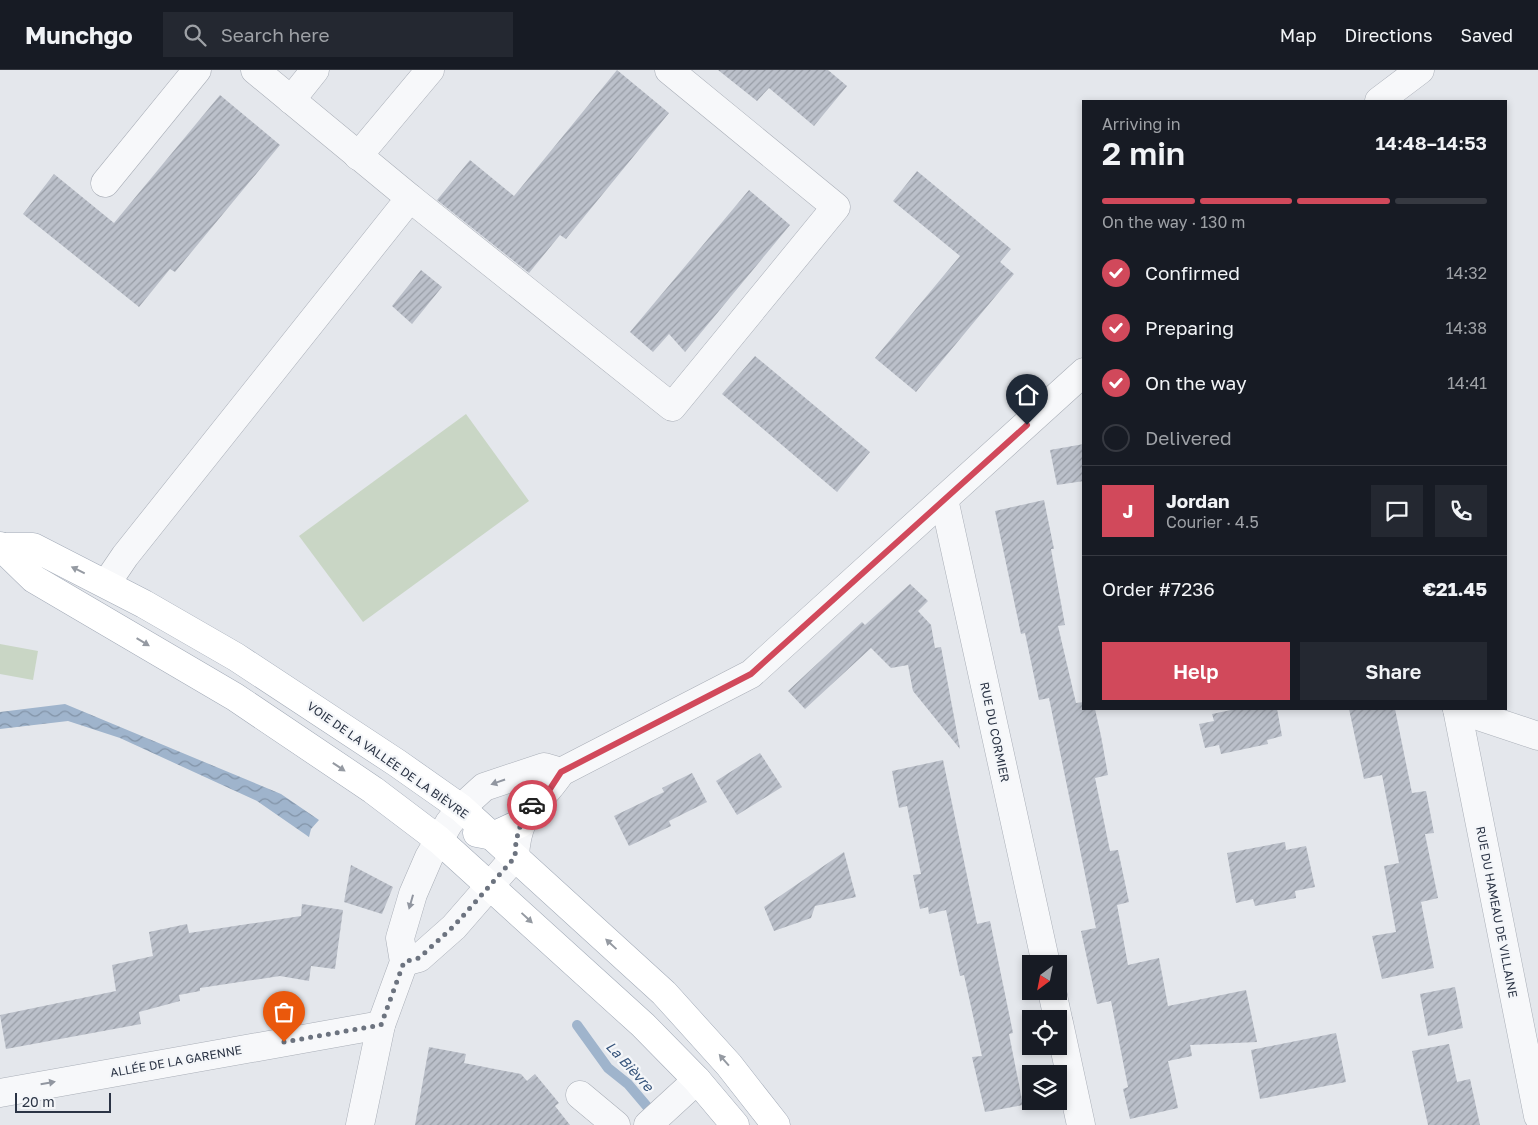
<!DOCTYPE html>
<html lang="en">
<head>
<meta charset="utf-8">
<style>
	:root { --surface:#171b24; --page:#242831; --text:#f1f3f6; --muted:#9ea1a6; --line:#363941; --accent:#d1495b }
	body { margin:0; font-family:"Golos Text",sans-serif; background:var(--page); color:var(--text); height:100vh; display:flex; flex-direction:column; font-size:19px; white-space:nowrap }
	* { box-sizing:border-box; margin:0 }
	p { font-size:16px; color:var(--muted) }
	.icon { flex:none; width:28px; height:28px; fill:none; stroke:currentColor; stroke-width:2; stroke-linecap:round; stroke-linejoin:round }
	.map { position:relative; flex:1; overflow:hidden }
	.panel { position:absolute; left:1082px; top:30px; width:425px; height:610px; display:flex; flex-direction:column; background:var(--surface); border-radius:0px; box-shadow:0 2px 8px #0003 }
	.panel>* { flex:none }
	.needle { width:32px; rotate:212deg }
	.buttons { position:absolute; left:1022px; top:885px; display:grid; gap:10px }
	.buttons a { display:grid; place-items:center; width:45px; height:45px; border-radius:0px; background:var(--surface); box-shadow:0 2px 8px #0003; font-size:25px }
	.scale { position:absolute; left:15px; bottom:12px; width:96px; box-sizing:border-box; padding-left:5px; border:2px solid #2b3445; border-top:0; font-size:14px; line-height:18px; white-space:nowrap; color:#2b3445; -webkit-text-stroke:4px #f4f6f9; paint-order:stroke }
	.pin { position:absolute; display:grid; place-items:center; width:42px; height:42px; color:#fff; margin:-51px -21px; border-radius:50% 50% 50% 0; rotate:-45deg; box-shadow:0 0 5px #0007 }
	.pin .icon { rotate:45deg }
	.courier { position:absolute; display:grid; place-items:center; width:50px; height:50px; margin:-25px; border:4px solid #d1495b; border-radius:50%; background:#fff; color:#222; box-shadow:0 1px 6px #0007 }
	.head em { font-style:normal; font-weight:600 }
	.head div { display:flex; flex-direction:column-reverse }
	.head { display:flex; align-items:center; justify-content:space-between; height:85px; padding:0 20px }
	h1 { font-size:32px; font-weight:600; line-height:38px }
	.bar { display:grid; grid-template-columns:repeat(4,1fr); gap:8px 5px; align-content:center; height:60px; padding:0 20px }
	.bar i { height:6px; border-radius:4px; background:var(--line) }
	.bar .current { background:var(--accent) }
	.bar p { grid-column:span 4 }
	.line { display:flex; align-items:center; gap:12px; padding:0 20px; border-top:1px solid var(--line) }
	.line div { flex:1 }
	.round { display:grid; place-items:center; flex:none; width:52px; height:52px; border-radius:0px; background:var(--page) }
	ol { padding:0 20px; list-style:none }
	li { display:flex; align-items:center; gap:15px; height:55px }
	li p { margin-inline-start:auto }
	li .icon { padding:5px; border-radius:50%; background:var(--accent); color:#fff; stroke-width:4 }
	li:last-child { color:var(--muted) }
	li i { width:28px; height:28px; border:2px solid var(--line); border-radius:50% }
	.action { display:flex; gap:10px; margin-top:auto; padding:10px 20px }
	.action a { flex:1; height:58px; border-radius:0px; background:var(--accent); color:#fff; font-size:20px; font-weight:600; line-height:58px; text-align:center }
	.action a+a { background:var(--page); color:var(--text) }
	header { display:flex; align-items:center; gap:30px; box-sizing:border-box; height:70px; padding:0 25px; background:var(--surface); border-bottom:1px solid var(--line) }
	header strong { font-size:24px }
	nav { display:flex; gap:28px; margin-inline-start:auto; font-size:18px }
	.search { width:350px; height:45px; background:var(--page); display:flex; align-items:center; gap:12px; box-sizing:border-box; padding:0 18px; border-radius:0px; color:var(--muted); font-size:19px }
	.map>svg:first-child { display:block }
</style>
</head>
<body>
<header>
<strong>Munchgo</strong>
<div class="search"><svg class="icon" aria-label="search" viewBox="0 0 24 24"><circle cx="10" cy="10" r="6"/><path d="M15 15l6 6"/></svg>Search here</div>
<nav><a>Map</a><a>Directions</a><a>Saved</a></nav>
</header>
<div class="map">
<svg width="1538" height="1055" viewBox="0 0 1538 1055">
	<defs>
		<pattern id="water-waves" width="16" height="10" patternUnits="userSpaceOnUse" patternTransform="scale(1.25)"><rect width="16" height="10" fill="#9fb4cc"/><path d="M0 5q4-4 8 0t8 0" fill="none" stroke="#8293a7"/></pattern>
		<pattern id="building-hatch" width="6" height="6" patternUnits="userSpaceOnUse" patternTransform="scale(1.25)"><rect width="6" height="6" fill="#bbc0ca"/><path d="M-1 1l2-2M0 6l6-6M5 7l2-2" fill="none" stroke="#989da6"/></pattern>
	</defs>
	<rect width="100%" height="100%" fill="#e4e7ec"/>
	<g fill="#c9d6c5">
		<polygon points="466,344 529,431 363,552 299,466"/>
		<polygon points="0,574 38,581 33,610 0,604"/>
	</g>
	<polygon fill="url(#water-waves)" points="65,634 281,724 319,750 311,759 309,767 257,731 120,668 68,651 0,659 0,642"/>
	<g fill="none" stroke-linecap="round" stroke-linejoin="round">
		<polyline stroke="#9fb4cc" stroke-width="10" points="577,955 608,998 628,1014 656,1047"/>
	</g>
	<g fill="url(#building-hatch)">
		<polygon points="617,0 669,43 566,169 560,165 529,203 437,130 470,90 514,126"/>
		<polygon points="718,0 828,0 847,16 814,56 769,18 757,31"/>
		<polygon points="220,25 280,75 175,202 170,199 139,237 23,144 54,104 114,153"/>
		<polygon points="917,101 1011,179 1000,192 1014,204 916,322 875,288 960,186 893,131"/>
		<polygon points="749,120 790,155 685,282 669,264 653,282 630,262"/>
		<polygon points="421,200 442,217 412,254 392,236"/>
		<polygon points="755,286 870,382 837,422 722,324"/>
		<polygon points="1084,374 1084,411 1057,415 1050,380"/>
		<polygon points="1044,430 1054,479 1051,479 1065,555 1058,556 1076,633 1084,632 1084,639 1095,639 1101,666 1108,705 1095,708 1110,781 1118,780 1129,832 1117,835 1128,895 1159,888 1168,936 1246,920 1257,972 1190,975 1192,986 1168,991 1178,1038 1130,1049 1123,1019 1128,1017 1111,931 1097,934 1081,861 1096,858 1049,628 1039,630 1025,563 1021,564 995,441"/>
		<polygon points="910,514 928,531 918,541 931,555 935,578 941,577 960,679 913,621 908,595 891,598 871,578 805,639 788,621 862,552 865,555"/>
		<polygon points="1236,639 1277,639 1282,666 1267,670 1268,674 1221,684 1219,675 1205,678 1199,654 1214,651 1212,644"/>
		<polygon points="1349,639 1395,639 1412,723 1426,721 1434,763 1425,764 1438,828 1421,832 1434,898 1382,909 1372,866 1396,862 1384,796 1399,793 1382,705 1364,709"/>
		<polygon points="760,683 782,717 737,745 716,711"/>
		<polygon points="943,690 977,854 990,851 1013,963 1009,964 1023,1035 985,1042 972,987 982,986 964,905 960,906 946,840 929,844 928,837 920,839 913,805 921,804 907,736 899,738 892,701"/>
		<polygon points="692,703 707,732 669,751 671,756 629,776 614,746 664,722 662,718"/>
		<polygon points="1285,772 1286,780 1306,776 1315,817 1295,821 1296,828 1255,836 1253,829 1236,833 1227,783"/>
		<polygon points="844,782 856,827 815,836 811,848 774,861 764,837"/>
		<polygon points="351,795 393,817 382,844 344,832"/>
		<polygon points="302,834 343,840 335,899 311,896 309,911 280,906 200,918 200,921 179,925 180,931 139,942 141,954 6,979 0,945 116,921 112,895 153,886 149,862 187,854 189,863 301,846"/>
		<polygon points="1455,917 1463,958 1428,966 1420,924"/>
		<polygon points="1336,963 1346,1012 1260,1029 1251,980"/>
		<polygon points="1449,974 1457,1012 1470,1009 1480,1055 1428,1055 1412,981"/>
		<polygon points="429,977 466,984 464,993 521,1004 527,1011 535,1004 559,1033 555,1036 570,1055 415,1055"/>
	</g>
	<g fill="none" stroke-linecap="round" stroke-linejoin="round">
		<g stroke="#a9aeb7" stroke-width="29">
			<g id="minor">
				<polyline points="291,30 315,0"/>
				<polyline points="1379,31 1420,0"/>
				<polyline points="358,86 430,0"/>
				<polyline points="105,113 197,0"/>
				<polyline points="410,128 672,337 836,137 669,0"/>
				<polyline points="944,429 1046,894"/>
				<polyline points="106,514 125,486 410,128 255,0"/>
				<polyline points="1457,639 1538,1046"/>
				<polyline points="1457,639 1538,666"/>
				<path d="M404 892 419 888 454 857 515 787C517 739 538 737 561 702L751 604 1084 302"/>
				<polyline points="1052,921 1058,949"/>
				<polyline points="1059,953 1081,1055"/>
				<polyline points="0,1023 381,955"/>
				<polyline points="580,1025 616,1055"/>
				<polyline points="360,1055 381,955 404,892 400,868 413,824 429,787 449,753 461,738 484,717 544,697 561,702"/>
				<polyline points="648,1055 697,1010"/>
			</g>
		</g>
		<g stroke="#a3abb8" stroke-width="29">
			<g id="major">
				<polyline points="0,476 34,509 235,627 373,720 439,770 643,955 697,1010 735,1055"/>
				<polyline points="2,477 33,477 144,534 236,587 397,693 461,738 664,923 729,995 776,1055"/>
				<polyline points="477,763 493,766 521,753"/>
			</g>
		</g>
		<use href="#minor" stroke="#f7f8fa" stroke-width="28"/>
		<use href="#major" stroke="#fff" stroke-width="28"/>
	</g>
	<defs><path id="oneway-solid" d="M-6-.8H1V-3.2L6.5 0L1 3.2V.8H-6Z" transform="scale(1.25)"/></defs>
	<g fill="#959aa2">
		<use href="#oneway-solid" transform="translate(78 500) rotate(-154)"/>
		<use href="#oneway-solid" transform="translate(143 572) rotate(31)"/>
		<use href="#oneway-solid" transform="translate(339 697) rotate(34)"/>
		<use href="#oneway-solid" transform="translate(527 848) rotate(43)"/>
		<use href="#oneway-solid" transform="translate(611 874) rotate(-137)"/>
		<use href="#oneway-solid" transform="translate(724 990) rotate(-131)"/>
	</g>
	<g fill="#9196a0">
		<use href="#oneway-solid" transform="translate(498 712) rotate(161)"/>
		<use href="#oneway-solid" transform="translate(411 832) rotate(106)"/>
		<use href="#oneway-solid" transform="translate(48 1013) rotate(-10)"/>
	</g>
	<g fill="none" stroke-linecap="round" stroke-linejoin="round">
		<polyline stroke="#6c737f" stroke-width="5" stroke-dasharray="0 9" points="284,972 381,955 404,892 419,888 454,856 515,787 516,771 521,753 532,735"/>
		<polyline stroke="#d1495b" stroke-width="6" points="532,735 548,722 561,702 751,604 1027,355"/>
	</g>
	<g text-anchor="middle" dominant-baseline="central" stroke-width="4.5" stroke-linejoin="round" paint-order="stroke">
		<g font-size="12" fill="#2b3445" stroke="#f4f6f9">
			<text transform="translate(995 662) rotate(78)">RUE DU CORMIER</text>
			<text transform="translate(388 690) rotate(35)">VOIE DE LA VALLÉE DE LA BIÈVRE</text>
			<text transform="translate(1497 842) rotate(79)">RUE DU HAMEAU DE VILLAINE</text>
			<text transform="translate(176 991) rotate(-10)">ALLÉE DE LA GARENNE</text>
		</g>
		<g font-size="14" font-style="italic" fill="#34527a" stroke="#f4f6f9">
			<text transform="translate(630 996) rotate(47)">La Bièvre</text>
		</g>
	</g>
</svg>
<div class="buttons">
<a><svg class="needle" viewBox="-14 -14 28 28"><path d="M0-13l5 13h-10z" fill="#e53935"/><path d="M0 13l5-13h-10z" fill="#9ea1a6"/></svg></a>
<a><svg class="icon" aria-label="locate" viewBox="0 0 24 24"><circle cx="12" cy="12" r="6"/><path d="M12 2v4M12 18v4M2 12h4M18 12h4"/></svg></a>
<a><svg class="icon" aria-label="layers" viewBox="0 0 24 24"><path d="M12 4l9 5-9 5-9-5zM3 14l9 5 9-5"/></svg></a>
</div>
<div class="scale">20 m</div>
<div class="pin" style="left:284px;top:972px;background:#ea580c"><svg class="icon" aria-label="bag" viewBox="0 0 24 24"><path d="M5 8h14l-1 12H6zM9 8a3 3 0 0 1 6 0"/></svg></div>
<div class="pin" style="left:1027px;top:355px;background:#1f2937"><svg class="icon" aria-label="home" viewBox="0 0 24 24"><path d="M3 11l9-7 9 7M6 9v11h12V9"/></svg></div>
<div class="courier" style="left:532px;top:735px"><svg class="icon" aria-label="car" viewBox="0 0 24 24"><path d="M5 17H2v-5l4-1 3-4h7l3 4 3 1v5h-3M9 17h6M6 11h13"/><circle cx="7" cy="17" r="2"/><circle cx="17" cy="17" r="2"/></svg></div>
<section class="panel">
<div class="head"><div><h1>2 min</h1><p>Arriving in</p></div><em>14:48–14:53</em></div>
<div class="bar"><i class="current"></i><i class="current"></i><i class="current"></i><i></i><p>On the way · 130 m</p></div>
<ol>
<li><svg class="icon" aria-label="check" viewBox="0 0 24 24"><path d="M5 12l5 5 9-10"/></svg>Confirmed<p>14:32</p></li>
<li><svg class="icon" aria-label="check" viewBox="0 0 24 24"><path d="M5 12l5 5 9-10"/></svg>Preparing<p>14:38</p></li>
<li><svg class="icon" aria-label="check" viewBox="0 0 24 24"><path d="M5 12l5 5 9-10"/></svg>On the way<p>14:41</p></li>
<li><i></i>Delivered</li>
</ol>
<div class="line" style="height:90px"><b class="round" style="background:var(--accent);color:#fff">J</b><div><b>Jordan</b><p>Courier · 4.5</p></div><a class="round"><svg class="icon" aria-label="chat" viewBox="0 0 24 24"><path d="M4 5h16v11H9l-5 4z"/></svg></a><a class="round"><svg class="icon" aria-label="phone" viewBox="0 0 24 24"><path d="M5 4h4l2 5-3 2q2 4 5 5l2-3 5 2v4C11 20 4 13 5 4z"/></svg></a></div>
<div class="line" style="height:65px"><div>Order #7236</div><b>€21.45</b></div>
<div class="action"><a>Help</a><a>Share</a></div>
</section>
</div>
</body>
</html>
